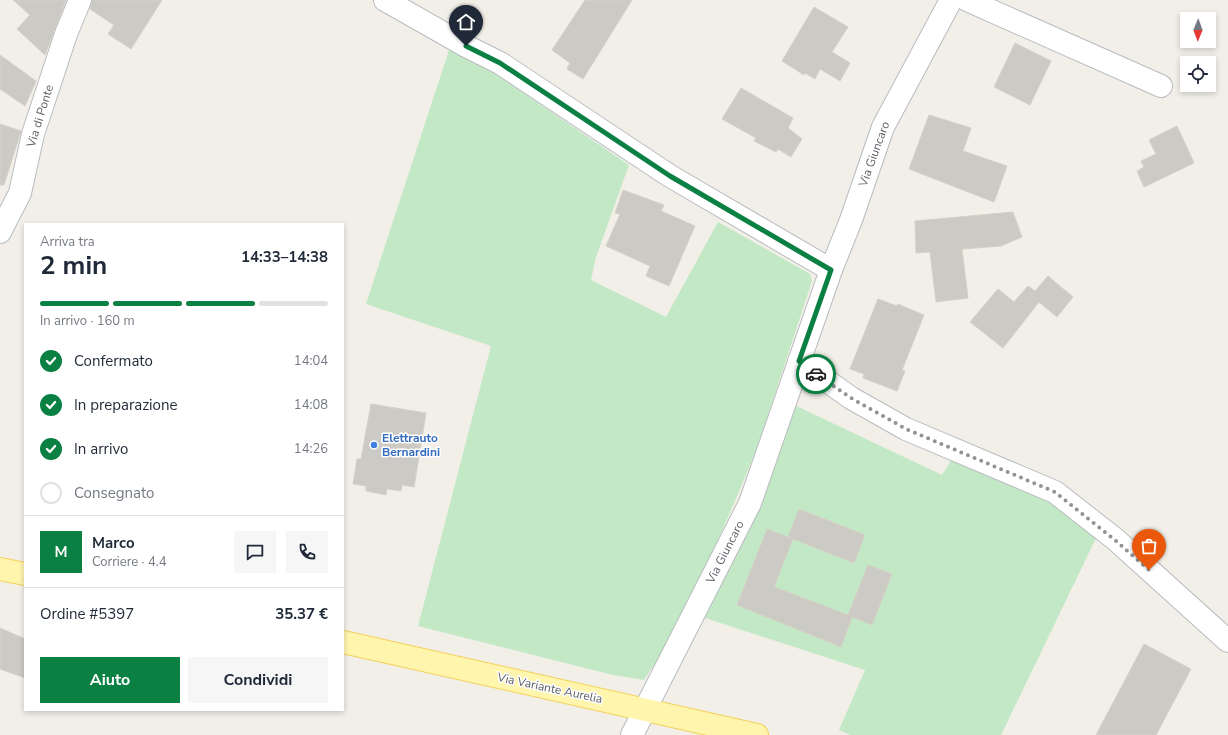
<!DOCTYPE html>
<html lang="it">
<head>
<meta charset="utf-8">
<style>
	:root { --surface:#fff; --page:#f6f6f7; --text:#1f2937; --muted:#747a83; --line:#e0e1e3; --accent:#0b8043 }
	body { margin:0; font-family:"Nunito Sans",sans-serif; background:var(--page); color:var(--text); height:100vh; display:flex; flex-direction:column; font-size:15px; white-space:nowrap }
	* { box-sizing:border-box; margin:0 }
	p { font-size:13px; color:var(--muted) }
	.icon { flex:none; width:22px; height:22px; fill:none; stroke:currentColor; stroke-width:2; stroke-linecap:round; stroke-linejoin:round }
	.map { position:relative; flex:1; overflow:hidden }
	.drawer { position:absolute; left:24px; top:223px; width:320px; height:488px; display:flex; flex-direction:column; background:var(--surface); border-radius:0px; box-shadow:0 2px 6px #0003 }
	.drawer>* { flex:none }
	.needle { width:26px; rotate:181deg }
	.buttons { position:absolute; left:1180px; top:12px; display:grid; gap:8px }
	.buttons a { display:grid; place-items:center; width:36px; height:36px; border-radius:0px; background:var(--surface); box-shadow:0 2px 6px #0003; font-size:20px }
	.pin { position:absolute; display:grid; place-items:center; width:34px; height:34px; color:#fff; margin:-41px -17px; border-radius:50% 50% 50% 0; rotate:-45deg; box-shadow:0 0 4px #0007 }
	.pin .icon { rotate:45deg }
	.courier { position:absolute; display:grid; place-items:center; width:40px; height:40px; margin:-20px; border:3px solid #0b8043; border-radius:50%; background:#fff; color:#222; box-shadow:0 1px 5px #0007 }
	.overview em { font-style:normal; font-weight:700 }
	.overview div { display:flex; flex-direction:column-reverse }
	.overview { display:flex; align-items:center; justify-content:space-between; height:68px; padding:0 16px }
	h1 { font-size:26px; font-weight:700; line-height:30px }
	.bar { display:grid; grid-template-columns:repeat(4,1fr); gap:6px 4px; align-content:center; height:48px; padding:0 16px }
	.bar i { height:5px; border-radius:3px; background:var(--line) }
	.bar .selected { background:var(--accent) }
	.bar p { grid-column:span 4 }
	.line { display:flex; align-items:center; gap:10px; padding:0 16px; border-top:1px solid var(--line) }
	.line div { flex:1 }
	.round { display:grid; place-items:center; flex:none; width:42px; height:42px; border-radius:0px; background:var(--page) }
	ol { padding:0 16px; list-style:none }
	li { display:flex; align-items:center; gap:12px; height:44px }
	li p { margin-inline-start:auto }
	li .icon { padding:4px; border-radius:50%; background:var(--accent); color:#fff; stroke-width:4 }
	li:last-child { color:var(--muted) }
	li i { width:22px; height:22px; border:2px solid var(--line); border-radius:50% }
	.button { display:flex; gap:8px; margin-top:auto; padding:8px 16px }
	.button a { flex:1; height:46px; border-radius:0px; background:var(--accent); color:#fff; font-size:16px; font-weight:700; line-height:46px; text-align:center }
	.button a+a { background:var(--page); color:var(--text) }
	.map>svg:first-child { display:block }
</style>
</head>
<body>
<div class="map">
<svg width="1228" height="735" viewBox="0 0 1228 735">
	<rect width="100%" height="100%" fill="#f1efe7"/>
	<g fill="#c3e8c5">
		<polygon points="451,44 629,165 596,257 591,280 666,317 718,222 810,274 812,281 757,448 738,494 698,586 659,657 644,680 613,675 418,626 491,346 366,304"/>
		<polygon points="790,403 942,475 954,456 1052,498 1097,536 1001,735 850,735 839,730 865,670 702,617"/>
	</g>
	<g fill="#cccac4" stroke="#d6d1c5">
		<polygon points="13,0 66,0 45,55 17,29 30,15"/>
		<polygon points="92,0 162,0 131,49 108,34 114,25 90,9"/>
		<polygon points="585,0 632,0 583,79 567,69 570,63 552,50"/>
		<polygon points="814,7 848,27 832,52 850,63 840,81 820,69 815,79 805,73 804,75 782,61"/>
		<polygon points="1015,43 1051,61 1030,105 994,87"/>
		<polygon points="0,55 36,81 25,106 0,89"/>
		<polygon points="741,88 793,118 788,128 802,139 791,157 778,149 776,152 754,141 756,138 722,119"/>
		<polygon points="929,115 971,128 963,151 1007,166 994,202 909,169"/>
		<polygon points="0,124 21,131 4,185 0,185"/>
		<polygon points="1177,126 1194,163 1144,187 1137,171 1144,167 1141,161 1156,154 1149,140"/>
		<polygon points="623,190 664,205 661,211 695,226 669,286 646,276 650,266 606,246 620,214 615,213"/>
		<polygon points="1013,212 1022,237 1001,246 962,249 968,298 936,302 930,252 916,253 915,221"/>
		<polygon points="1048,276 1073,297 1057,317 1039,302 1003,348 970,322 998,289 1014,302 1028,286 1035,291"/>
		<polygon points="878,299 897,306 898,304 924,315 902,370 905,371 897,391 863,378 864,374 850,369"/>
		<polygon points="371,404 426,413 414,487 402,485 401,491 387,489 386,495 366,491 366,486 353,484 357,459 361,459"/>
		<polygon points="799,509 865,535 854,563 788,537"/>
		<polygon points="767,529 793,539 774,587 848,615 868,565 892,574 872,625 852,617 841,647 737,605"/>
		<polygon points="0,628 25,639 25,678 0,669"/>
		<polygon points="1144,644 1191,669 1156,735 1096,735"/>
	</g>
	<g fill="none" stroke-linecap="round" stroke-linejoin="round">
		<g stroke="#b9bcc0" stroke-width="24">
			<g id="minor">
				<polyline points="385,0 466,46 500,63 670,176 831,270 750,503 632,735"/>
				<polyline points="967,0 1161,86"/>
				<polyline points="0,232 20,193 33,134 66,34 80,0"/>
				<polyline points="831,270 851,220 883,127 951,0"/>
				<polyline points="799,361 851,398 906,429 1055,492 1115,539 1228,641"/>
			</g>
		</g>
		<g stroke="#f5d15b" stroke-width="24">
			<g id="major">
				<polyline points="0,569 25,574"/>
				<polyline points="343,642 757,735"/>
			</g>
		</g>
		<use href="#minor" stroke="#fff" stroke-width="22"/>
		<use href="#major" stroke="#fff5ad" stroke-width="22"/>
	</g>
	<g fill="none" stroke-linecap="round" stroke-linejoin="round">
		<polyline stroke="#919394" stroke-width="4" stroke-dasharray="0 7.2" points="816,374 851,398 906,429 1055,492 1115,540 1149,570"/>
		<polyline stroke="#0b8043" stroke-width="5" points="466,46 500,63 670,176 831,270 799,361 816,374"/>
	</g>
	<circle fill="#3f7fe0" stroke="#fff" stroke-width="1.5" cx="374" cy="445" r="4"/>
	<g text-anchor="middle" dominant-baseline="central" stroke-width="3" stroke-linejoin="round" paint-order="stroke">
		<g font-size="12" fill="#5e6267" stroke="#fff">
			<text transform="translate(40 116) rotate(-73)">Via di Ponte</text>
			<text transform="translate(874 154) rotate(-70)">Via Giuncaro</text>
			<text transform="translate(725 552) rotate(-63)">Via Giuncaro</text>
			<text transform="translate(550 688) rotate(12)">Via Variante Aurelia</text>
		</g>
		<g font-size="12" font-weight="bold" fill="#366cbe" stroke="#fff" text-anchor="start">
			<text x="382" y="438">Elettrauto<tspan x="382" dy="14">Bernardini</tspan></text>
		</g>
	</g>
</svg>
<div class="buttons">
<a><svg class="needle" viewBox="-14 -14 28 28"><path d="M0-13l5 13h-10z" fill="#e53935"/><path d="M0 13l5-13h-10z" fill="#747a83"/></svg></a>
<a><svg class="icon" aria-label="locate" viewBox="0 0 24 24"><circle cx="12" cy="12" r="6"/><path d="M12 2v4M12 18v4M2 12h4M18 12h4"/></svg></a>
</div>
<div class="pin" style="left:1149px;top:570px;background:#ea580c"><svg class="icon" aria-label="bag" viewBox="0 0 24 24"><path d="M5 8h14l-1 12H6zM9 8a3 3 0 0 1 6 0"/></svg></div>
<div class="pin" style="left:466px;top:46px;background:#1f2937"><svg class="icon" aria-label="home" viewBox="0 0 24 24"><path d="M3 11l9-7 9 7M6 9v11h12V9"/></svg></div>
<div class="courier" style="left:816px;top:374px"><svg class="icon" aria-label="car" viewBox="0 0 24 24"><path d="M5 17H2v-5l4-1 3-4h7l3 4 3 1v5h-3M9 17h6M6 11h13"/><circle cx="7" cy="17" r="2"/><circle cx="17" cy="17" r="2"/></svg></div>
<section class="drawer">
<div class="overview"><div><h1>2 min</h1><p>Arriva tra</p></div><em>14:33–14:38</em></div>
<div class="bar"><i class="selected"></i><i class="selected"></i><i class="selected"></i><i></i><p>In arrivo · 160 m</p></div>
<ol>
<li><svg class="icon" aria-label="check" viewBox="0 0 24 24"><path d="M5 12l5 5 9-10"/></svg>Confermato<p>14:04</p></li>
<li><svg class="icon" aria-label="check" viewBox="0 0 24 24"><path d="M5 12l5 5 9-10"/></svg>In preparazione<p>14:08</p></li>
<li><svg class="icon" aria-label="check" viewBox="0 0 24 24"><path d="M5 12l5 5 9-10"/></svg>In arrivo<p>14:26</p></li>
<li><i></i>Consegnato</li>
</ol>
<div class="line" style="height:72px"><b class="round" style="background:var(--accent);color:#fff">M</b><div><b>Marco</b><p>Corriere · 4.4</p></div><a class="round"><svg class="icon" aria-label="chat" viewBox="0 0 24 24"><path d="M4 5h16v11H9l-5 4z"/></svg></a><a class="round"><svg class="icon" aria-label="phone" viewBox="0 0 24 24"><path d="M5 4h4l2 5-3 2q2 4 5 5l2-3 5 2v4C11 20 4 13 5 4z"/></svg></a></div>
<div class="line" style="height:52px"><div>Ordine #5397</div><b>35.37 €</b></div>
<div class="button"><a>Aiuto</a><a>Condividi</a></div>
</section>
</div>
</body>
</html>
